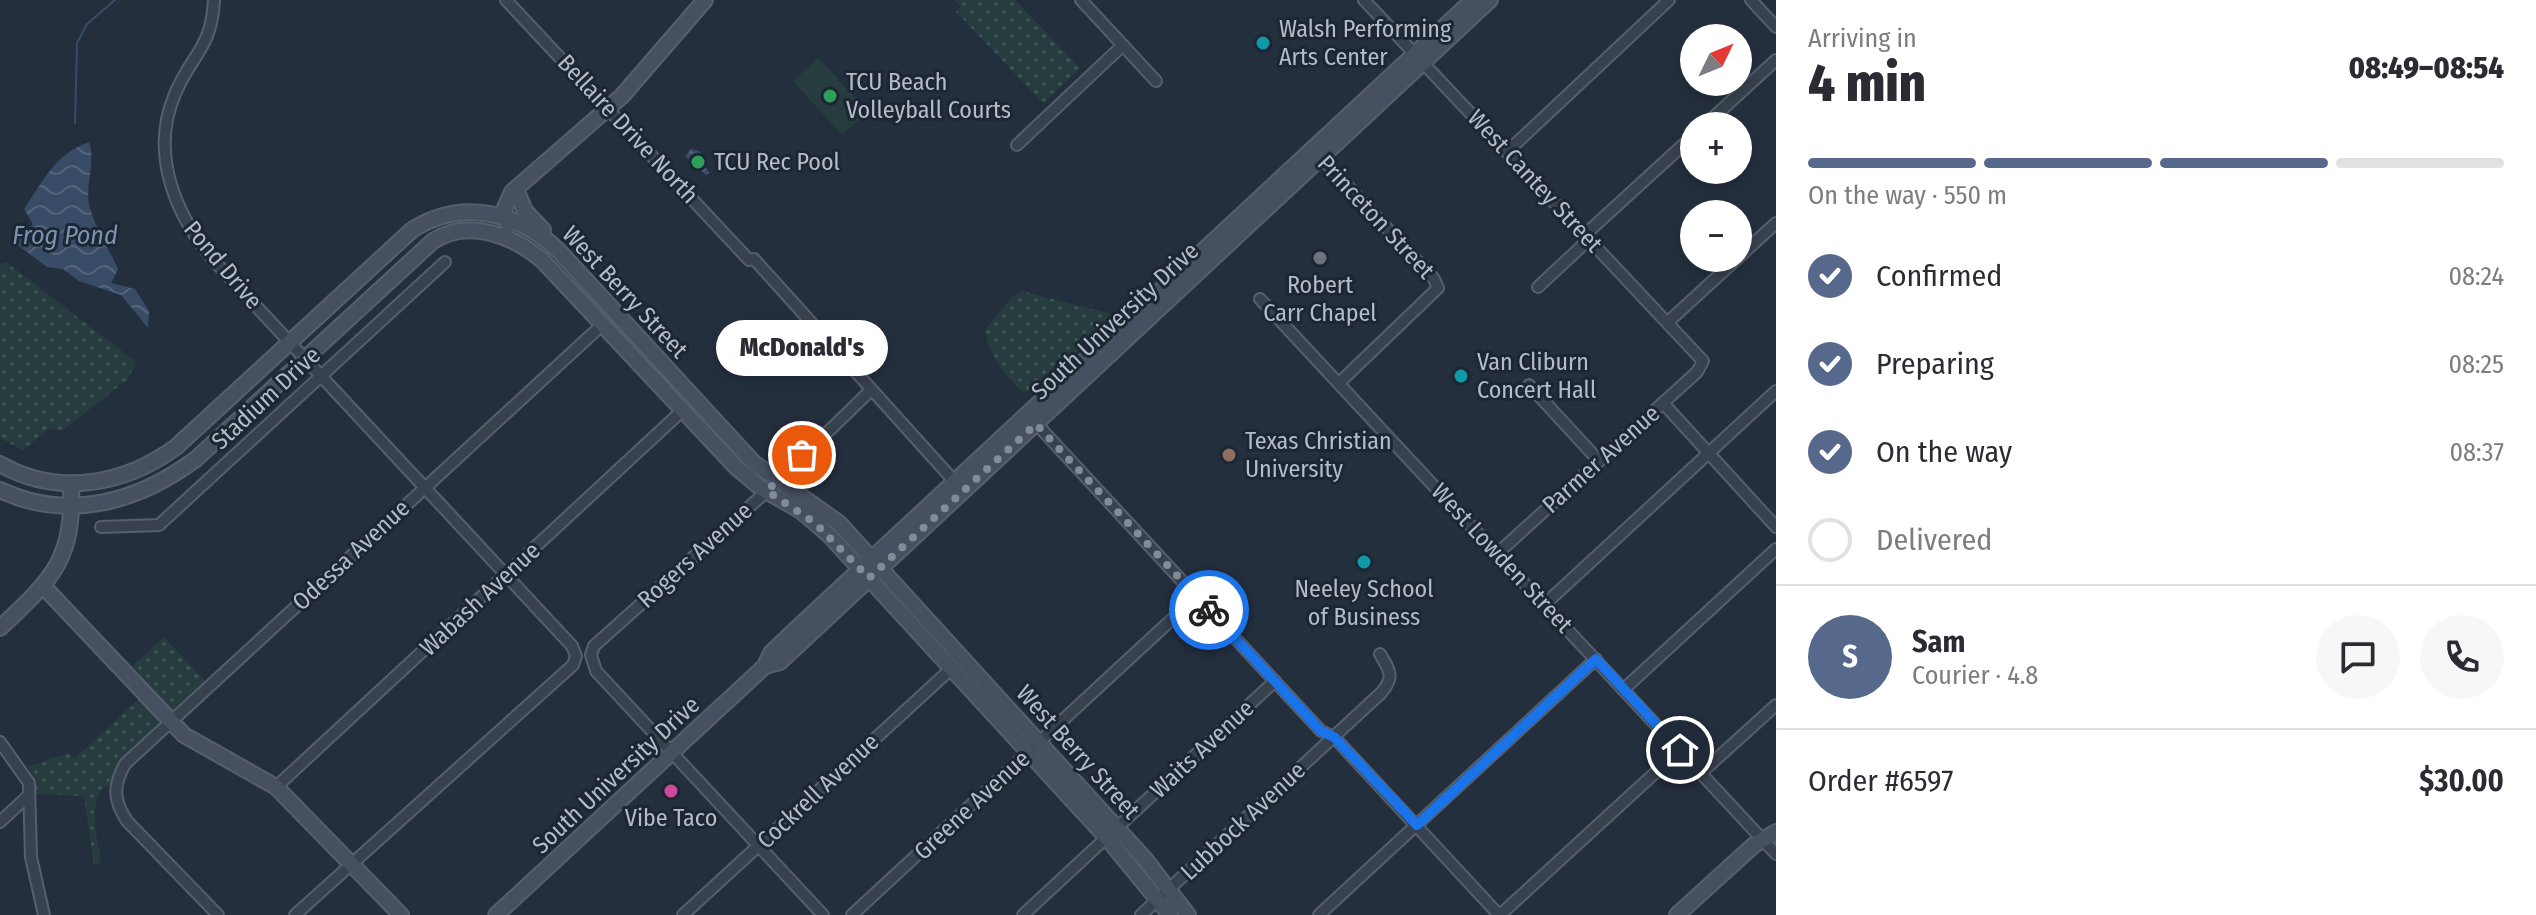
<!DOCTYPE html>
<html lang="en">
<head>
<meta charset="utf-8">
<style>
	:root { --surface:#fff; --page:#f7f7f7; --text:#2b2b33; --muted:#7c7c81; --line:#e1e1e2; --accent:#56698c }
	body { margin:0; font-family:"Fira Sans Condensed",sans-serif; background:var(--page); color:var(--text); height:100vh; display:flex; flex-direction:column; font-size:30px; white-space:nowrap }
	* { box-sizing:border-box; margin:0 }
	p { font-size:26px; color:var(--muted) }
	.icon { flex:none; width:44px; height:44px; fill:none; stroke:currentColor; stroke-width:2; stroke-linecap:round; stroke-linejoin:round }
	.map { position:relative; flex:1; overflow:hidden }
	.sheet { display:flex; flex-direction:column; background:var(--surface); width:760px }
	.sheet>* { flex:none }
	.needle { width:52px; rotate:47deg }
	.tools { position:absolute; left:1680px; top:24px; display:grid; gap:16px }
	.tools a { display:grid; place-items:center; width:72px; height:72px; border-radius:50%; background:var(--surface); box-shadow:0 4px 12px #0003; font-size:40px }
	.pin { position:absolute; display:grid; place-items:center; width:68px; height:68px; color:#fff; margin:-34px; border:4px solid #fff; border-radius:50%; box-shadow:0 2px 8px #0007 }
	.courier { position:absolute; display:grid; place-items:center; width:80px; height:80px; margin:-40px; border:6px solid #1a73e8; border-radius:50%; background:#fff; color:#222; box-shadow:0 2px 10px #0007 }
	.bubble { position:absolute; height:56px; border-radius:28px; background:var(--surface); box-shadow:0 4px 12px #0003; font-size:26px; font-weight:800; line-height:56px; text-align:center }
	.head em { font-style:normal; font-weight:800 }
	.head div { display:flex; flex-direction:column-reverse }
	.head { display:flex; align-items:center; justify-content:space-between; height:136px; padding:0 32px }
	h1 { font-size:52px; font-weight:800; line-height:60px }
	.bar { display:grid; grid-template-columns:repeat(4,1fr); gap:12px 8px; align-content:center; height:96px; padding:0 32px }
	.bar i { height:10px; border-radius:6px; background:var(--line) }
	.bar .current { background:var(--accent) }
	.bar p { grid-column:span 4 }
	.line { display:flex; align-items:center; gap:20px; padding:0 32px; border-top:2px solid var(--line) }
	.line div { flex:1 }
	.round { display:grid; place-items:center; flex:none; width:84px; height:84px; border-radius:42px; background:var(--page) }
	ol { padding:0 32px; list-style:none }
	li { display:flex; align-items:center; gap:24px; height:88px }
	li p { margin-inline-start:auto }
	li .icon { padding:8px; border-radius:50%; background:var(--accent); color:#fff; stroke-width:4 }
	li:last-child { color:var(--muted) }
	li i { width:44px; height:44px; border:4px solid var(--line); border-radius:50% }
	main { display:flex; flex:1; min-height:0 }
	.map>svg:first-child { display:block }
</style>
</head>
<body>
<main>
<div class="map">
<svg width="1776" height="915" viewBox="0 0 1776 915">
	<defs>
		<pattern id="green-dots" width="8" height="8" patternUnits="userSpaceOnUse" patternTransform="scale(2)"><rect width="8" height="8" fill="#263c3f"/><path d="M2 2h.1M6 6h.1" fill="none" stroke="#435659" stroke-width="1.8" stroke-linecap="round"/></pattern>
		<pattern id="water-waves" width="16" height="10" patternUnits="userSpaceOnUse" patternTransform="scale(2)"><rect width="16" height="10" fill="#394c67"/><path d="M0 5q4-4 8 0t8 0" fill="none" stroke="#53647b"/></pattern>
	</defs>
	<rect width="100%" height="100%" fill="#242f3e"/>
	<g fill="url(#green-dots)">
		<polygon points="954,0 1015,0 1080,68 1043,103 956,12 961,7"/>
		<polygon points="6,262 136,362 128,379 62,431 50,428 23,450 0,438 0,265"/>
		<path d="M1022 291 1118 316 1035 390 1023 392C1006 377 987 353 985 330L1012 297Z"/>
		<polygon points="164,637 206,682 172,713 130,668"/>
		<path d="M139 699 162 725 122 761 112 786 104 787C87 805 98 841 101 863L94 865 84 796 32 794 29 766 68 753 74 759Z"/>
	</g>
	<polygon fill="#263c3f" points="818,58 868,111 842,135 793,81"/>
	<g fill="url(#water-waves)">
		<path d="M89 142C96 162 85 183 89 204 94 226 109 249 118 269L111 283 135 289 149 311 148 328 121 295 79 281 63 269 47 267 15 243 33 224 24 209C44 180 55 154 89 142Z"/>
		<polygon points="691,149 699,151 708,161 703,165 710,173 706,175 685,156"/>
	</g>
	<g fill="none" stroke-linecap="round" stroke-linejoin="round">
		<polyline stroke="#394c67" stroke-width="2" points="75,123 77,43 87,24 115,0"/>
		<g stroke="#565f6c" stroke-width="14">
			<g id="street">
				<path d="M214 0C212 48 191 55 175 94 149 154 176 217 216 263L572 646 576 656 573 665 295 915"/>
				<polyline points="506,0 749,260 754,259 955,482"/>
				<polyline points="1081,0 1156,81"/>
				<polyline points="1364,0 1703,361 1697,372 1498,553"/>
				<polyline points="1751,0 1776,27"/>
				<polyline points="1704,126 1776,60"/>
				<polyline points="1017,145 1123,45"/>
				<polyline points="1508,151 1669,0"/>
				<polyline points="1318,154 1434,279 1438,288 1339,383"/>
				<polyline points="1538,287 1583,245 1590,230 1694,135"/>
				<polyline points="1260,299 1776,854"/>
				<polyline points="1668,322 1776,223"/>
				<polyline points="1529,385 1599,461"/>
				<polyline points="1663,403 1776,527"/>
				<polyline points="1032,419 1321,731 1334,737 1499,915"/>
				<polyline points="101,527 159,525 445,262"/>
				<polyline points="1545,604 1776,391"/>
				<polyline points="1624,689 1776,549"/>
				<polyline points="0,742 29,783 31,857 44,915"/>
				<polyline points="1701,773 1776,705"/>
				<polyline points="276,787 683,410"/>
				<polyline points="0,822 29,795"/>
				<path d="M218 915 127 821C113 800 113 786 125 764L603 324"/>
				<polyline points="683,915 952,668"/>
				<polyline points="823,915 596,671 591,655 594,646 767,491 871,390"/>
				<polyline points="852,915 1196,597"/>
				<polyline points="1023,915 1275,681"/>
				<path d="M1141 915 1381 693C1395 677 1390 671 1380 654"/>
				<polyline points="1319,915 1596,659"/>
				<polyline points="1500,915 1680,750"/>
			</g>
		</g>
		<g stroke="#565f6c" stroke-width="18">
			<g id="secondary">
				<polyline points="518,194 525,211 543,230"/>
				<polyline points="508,225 504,210 512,192 622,96 705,0"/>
				<path d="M0 464C58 497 124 485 176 447L412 230C462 198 518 212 559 251L754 463 839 523 1145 859 1188 915"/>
				<path d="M0 490C68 522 138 502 196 459L433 241C469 218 514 236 543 261L736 467 761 488 801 511 830 536 1107 838 1170 915"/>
				<polyline points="44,587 184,735 276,787 401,915"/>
				<path d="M0 628C53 578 74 560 71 484"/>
				<polyline points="765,666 780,662 1490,0"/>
				<polyline points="496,915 765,666 771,653 795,630 1473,0"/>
				<polyline points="1677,915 1754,845 1776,832"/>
			</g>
		</g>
		<use href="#street" stroke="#38414e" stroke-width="10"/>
		<use href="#secondary" stroke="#465061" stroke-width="14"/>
	</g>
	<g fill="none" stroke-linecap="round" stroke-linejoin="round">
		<polyline stroke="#828b98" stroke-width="8" stroke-dasharray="0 14.4" points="802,455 767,491 815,523 869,578 1036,424 1209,610"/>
		<polyline stroke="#1a73e8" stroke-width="10" points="1209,610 1321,731 1334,737 1417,825 1596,659 1680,750"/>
	</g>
	<g fill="#0f9aa8" stroke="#1d2633" stroke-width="3">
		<circle cx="1263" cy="43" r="8"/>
		<circle cx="1461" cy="376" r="8"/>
		<circle cx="1364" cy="562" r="8"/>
	</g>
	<g fill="#2e9e5b" stroke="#1d2633" stroke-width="3">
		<circle cx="830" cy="96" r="8"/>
		<circle cx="698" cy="162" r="8"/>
	</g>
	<circle fill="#6b7280" stroke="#1d2633" stroke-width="3" cx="1320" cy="258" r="8"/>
	<circle fill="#8d6e63" stroke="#1d2633" stroke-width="3" cx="1229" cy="455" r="8"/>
	<circle fill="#d1479c" stroke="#1d2633" stroke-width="3" cx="671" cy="791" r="8"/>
	<g text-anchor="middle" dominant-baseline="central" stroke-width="6" stroke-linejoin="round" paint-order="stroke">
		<g font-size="24" fill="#b4bcc9" stroke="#1d2633" text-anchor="start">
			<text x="1279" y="29">Walsh Performing<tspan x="1279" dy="28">Arts Center</tspan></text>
			<text x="846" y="82">TCU Beach<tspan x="846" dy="28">Volleyball Courts</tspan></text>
			<text x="714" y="162">TCU Rec Pool</text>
			<text x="1320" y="285" text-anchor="middle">Robert<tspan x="1320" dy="28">Carr Chapel</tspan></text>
			<text x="1477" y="362">Van Cliburn<tspan x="1477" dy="28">Concert Hall</tspan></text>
			<text x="1245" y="441">Texas Christian<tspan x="1245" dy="28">University</tspan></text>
			<text x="1364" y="589" text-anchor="middle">Neeley School<tspan x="1364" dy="28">of Business</tspan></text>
			<text x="671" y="818" text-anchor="middle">Vibe Taco</text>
		</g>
		<g font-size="24" fill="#b4bcc9" stroke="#1d2633">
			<text transform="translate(628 129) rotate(47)">Bellaire Drive North</text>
			<text transform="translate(1535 181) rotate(47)">West Cantey Street</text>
			<text transform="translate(1376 217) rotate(47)">Princeton Street</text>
			<text transform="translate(223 265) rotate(50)">Pond Drive</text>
			<text transform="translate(625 292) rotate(47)">West Berry Street</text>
			<text transform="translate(1115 321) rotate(-43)">South University Drive</text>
			<text transform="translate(266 398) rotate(-43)">Stadium Drive</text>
			<text transform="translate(1601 459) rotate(-42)">Parmer Avenue</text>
			<text transform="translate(351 555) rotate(-43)">Odessa Avenue</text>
			<text transform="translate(695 555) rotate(-42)">Rogers Avenue</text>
			<text transform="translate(1502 558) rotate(47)">West Lowden Street</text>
			<text transform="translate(480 599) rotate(-43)">Wabash Avenue</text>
			<text transform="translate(1202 749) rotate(-43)">Waits Avenue</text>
			<text transform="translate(1078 752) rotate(48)">West Berry Street</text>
			<text transform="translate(616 775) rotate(-43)">South University Drive</text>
			<text transform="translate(818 791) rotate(-43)">Cockrell Avenue</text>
			<text transform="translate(972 805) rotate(-43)">Greene Avenue</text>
			<text transform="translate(1243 821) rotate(-43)">Lubbock Avenue</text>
		</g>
		<g font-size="26" font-style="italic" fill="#7c92b1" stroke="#1d2633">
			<text x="65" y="235">Frog Pond</text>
		</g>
	</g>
</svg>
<div class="tools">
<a><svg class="needle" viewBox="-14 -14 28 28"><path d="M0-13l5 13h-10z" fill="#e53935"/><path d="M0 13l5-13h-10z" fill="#7c7c81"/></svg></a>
<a>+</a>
<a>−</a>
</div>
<div class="pin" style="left:802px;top:455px;background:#ea580c"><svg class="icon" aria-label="bag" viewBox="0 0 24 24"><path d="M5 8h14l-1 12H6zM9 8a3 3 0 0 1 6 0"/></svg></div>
<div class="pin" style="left:1680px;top:750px;background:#1f2937"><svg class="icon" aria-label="home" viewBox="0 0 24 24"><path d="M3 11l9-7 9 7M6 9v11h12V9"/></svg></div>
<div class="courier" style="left:1209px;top:610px"><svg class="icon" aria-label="bike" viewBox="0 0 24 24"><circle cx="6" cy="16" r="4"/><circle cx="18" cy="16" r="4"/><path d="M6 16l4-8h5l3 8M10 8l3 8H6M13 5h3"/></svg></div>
<div class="bubble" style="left:716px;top:320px;width:172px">McDonald's</div>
</div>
<section class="sheet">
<div class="head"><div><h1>4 min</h1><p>Arriving in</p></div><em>08:49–08:54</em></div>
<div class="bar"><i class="current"></i><i class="current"></i><i class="current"></i><i></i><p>On the way · 550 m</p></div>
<ol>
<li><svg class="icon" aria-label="check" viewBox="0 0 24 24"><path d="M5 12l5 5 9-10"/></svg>Confirmed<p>08:24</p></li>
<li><svg class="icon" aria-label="check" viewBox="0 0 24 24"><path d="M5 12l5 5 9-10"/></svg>Preparing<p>08:25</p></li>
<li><svg class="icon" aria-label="check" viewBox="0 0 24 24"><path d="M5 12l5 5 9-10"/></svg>On the way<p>08:37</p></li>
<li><i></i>Delivered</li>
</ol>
<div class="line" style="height:144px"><b class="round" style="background:var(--accent);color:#fff">S</b><div><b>Sam</b><p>Courier · 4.8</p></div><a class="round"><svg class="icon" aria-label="chat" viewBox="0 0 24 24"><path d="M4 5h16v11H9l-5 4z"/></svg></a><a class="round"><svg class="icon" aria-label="phone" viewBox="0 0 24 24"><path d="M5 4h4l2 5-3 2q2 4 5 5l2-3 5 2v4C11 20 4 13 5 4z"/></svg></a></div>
<div class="line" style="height:104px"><div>Order #6597</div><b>$30.00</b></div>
</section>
</main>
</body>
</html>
